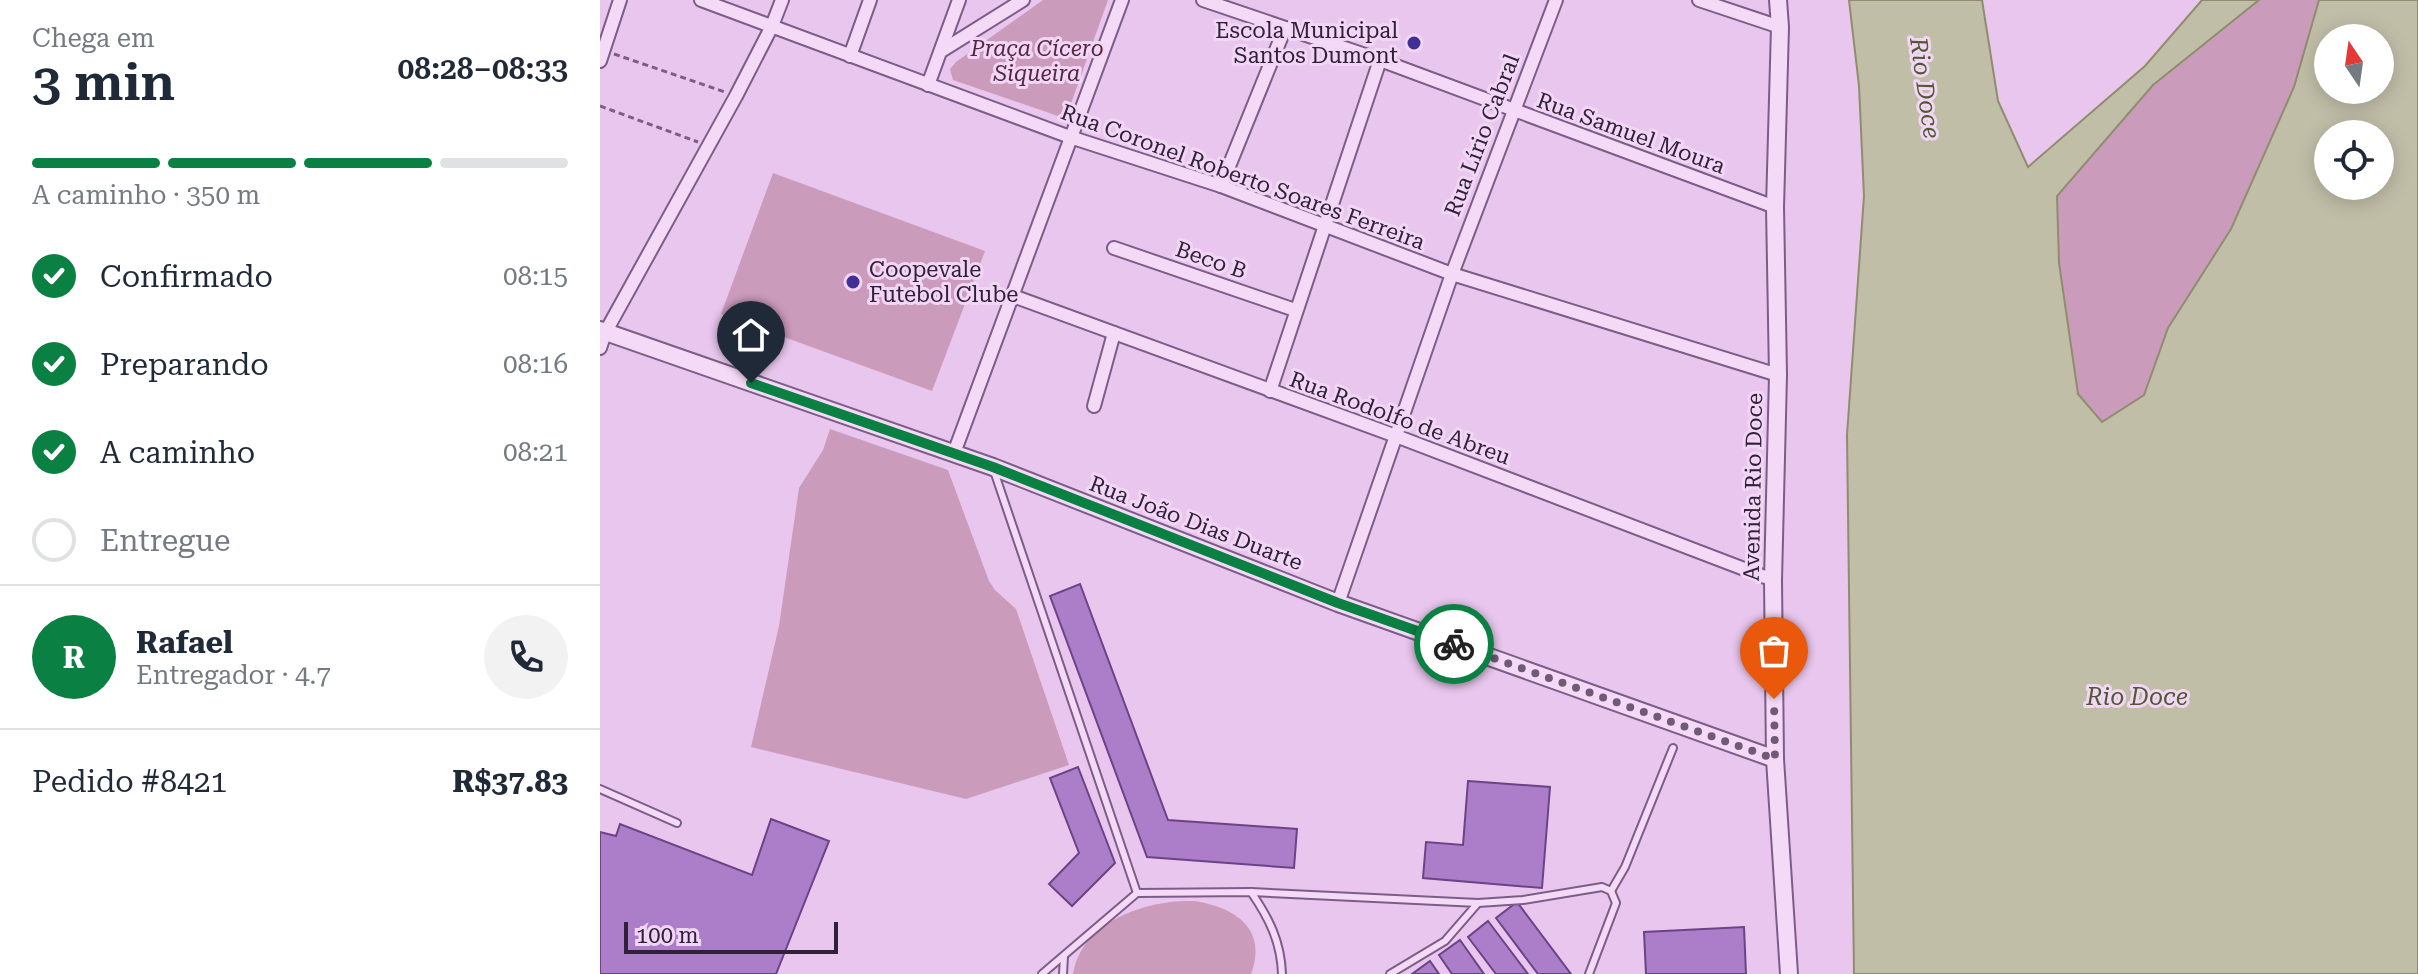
<!DOCTYPE html>
<html lang="pt">
<head>
<meta charset="utf-8">
<style>
	:root { --surface:#fff; --page:#f2f2f3; --text:#1f2937; --muted:#747a83; --line:#e0e1e3; --accent:#0b8043 }
	body { margin:0; font-family:"Roboto Serif",serif; background:var(--page); color:var(--text); height:100vh; display:flex; flex-direction:column; font-size:30px; white-space:nowrap }
	* { box-sizing:border-box; margin:0 }
	p { font-size:26px; color:var(--muted) }
	.icon { flex:none; width:44px; height:44px; fill:none; stroke:currentColor; stroke-width:2; stroke-linecap:round; stroke-linejoin:round }
	.map { position:relative; flex:1; overflow:hidden }
	.drawer { display:flex; flex-direction:column; background:var(--surface); width:600px }
	.drawer>* { flex:none }
	.needle { width:52px; rotate:347deg }
	.buttons { position:absolute; left:1714px; top:24px; display:grid; gap:16px }
	.buttons a { display:grid; place-items:center; width:80px; height:80px; border-radius:50%; background:var(--surface); box-shadow:0 4px 20px #0003; font-size:40px }
	.scale { position:absolute; left:24px; bottom:20px; width:214px; box-sizing:border-box; padding-left:8px; border:4px solid #312039; border-top:0; font-size:22px; line-height:28px; white-space:nowrap; color:#312039; -webkit-text-stroke:6px #f2d6f5; paint-order:stroke }
	.pin { position:absolute; display:grid; place-items:center; width:68px; height:68px; color:#fff; margin:-82px -34px; border-radius:50% 50% 50% 0; rotate:-45deg; box-shadow:0 0 8px #0007 }
	.pin .icon { rotate:45deg }
	.courier { position:absolute; display:grid; place-items:center; width:80px; height:80px; margin:-40px; border:6px solid #0b8043; border-radius:50%; background:#fff; color:#222; box-shadow:0 2px 10px #0007 }
	.overview em { font-style:normal; font-weight:600 }
	.overview div { display:flex; flex-direction:column-reverse }
	.overview { display:flex; align-items:center; justify-content:space-between; height:136px; padding:0 32px }
	h1 { font-size:52px; font-weight:600; line-height:60px }
	.bar { display:grid; grid-template-columns:repeat(4,1fr); gap:12px 8px; align-content:center; height:96px; padding:0 32px }
	.bar i { height:10px; border-radius:6px; background:var(--line) }
	.bar .selected { background:var(--accent) }
	.bar p { grid-column:span 4 }
	.line { display:flex; align-items:center; gap:20px; padding:0 32px; border-top:2px solid var(--line) }
	.line div { flex:1 }
	.round { display:grid; place-items:center; flex:none; width:84px; height:84px; border-radius:42px; background:var(--page) }
	ol { padding:0 32px; list-style:none }
	li { display:flex; align-items:center; gap:24px; height:88px }
	li p { margin-inline-start:auto }
	li .icon { padding:8px; border-radius:50%; background:var(--accent); color:#fff; stroke-width:4 }
	li:last-child { color:var(--muted) }
	li i { width:44px; height:44px; border:4px solid var(--line); border-radius:50% }
	main { display:flex; flex:1; min-height:0 }
	.map>svg:first-child { display:block }
</style>
</head>
<body>
<main>
<section class="drawer">
<div class="overview"><div><h1>3 min</h1><p>Chega em</p></div><em>08:28–08:33</em></div>
<div class="bar"><i class="selected"></i><i class="selected"></i><i class="selected"></i><i></i><p>A caminho · 350 m</p></div>
<ol>
<li><svg class="icon" aria-label="check" viewBox="0 0 24 24"><path d="M5 12l5 5 9-10"/></svg>Confirmado<p>08:15</p></li>
<li><svg class="icon" aria-label="check" viewBox="0 0 24 24"><path d="M5 12l5 5 9-10"/></svg>Preparando<p>08:16</p></li>
<li><svg class="icon" aria-label="check" viewBox="0 0 24 24"><path d="M5 12l5 5 9-10"/></svg>A caminho<p>08:21</p></li>
<li><i></i>Entregue</li>
</ol>
<div class="line" style="height:144px"><b class="round" style="background:var(--accent);color:#fff">R</b><div><b>Rafael</b><p>Entregador · 4.7</p></div><a class="round"><svg class="icon" aria-label="phone" viewBox="0 0 24 24"><path d="M5 4h4l2 5-3 2q2 4 5 5l2-3 5 2v4C11 20 4 13 5 4z"/></svg></a></div>
<div class="line" style="height:104px"><div>Pedido #8421</div><b>R$37.83</b></div>
</section>
<div class="map">
<svg width="1818" height="974" viewBox="0 0 1818 974">
	<rect width="100%" height="100%" fill="#e9c6ed"/>
	<g fill="#cb9bbc">
		<polygon points="443,0 508,0 468,112 458,116 353,80 350,69 356,62"/>
		<polygon points="1659,0 1719,0 1694,87 1631,229 1568,328 1544,395 1502,423 1478,394 1459,263 1457,196 1553,85"/>
		<polygon points="173,173 385,251 332,391 121,314"/>
		<polygon points="230,429 348,470 389,581 395,590 416,609 469,765 366,799 151,747 179,626 199,488 223,450"/>
		<path d="M594 901C634 907 668 928 651 974H473C481 921 548 899 594 901Z"/>
	</g>
	<path fill="#c1bea8" stroke="#8f8d6e" stroke-width="2" fill-rule="evenodd" d="M1249 0H1382L1398 101 1428 167 1545 66 1602 0H1659L1553 85 1457 196 1459 263 1478 394 1502 422 1544 395 1568 328 1631 229 1694 87 1719 0H1818V974H1254L1247 435 1264 196 1259 86ZM1728 38H1780V90H1728ZM1728 134H1780V186H1728Z"/>
	<g fill="#ac7eca" stroke="#6b4386" stroke-width="2">
		<polygon points="480,584 568,820 697,829 694,868 547,857 450,596"/>
		<polygon points="478,767 515,863 472,906 449,884 479,853 450,778"/>
		<polygon points="868,781 950,787 942,888 823,878 826,842 863,845"/>
		<polygon points="171,819 229,841 176,974 0,974 0,832 16,836 20,824 152,875"/>
		<polygon points="917,902 971,974 938,974 896,918"/>
		<polygon points="888,921 928,974 896,974 868,937"/>
		<polygon points="1144,927 1146,974 1046,974 1044,932"/>
		<polygon points="860,940 884,974 852,974 839,955"/>
		<polygon points="830,961 839,974 812,974"/>
	</g>
	<g fill="none" stroke-linecap="round" stroke-linejoin="round">
		<g stroke="#7c5d88" stroke-width="10">
			<g id="service">
				<polyline points="394,471 537,893"/>
				<polyline points="0,789 77,823"/>
				<polyline points="1011,891 1025,867 1073,748"/>
				<path d="M651 892C669 918 681 942 682 974"/>
				<polyline points="878,903 923,900 1002,887 1011,891 1016,903 989,974"/>
				<polyline points="442,974 537,893 651,892 878,903 845,941 790,974"/>
				<polyline points="463,974 464,956"/>
			</g>
		</g>
		<g stroke="#7c5d88" stroke-width="16">
			<g id="minor">
				<polyline points="101,0 470,137 621,186 852,274 1178,375"/>
				<polyline points="603,0 780,60 1175,207"/>
				<polyline points="1099,0 1180,27"/>
				<polyline points="343,50 423,0"/>
				<polyline points="250,56 270,0"/>
				<polyline points="0,61 20,0"/>
				<polyline points="328,85 359,0"/>
				<polyline points="621,186 685,28"/>
				<polyline points="514,248 695,310"/>
				<polyline points="413,296 796,436 1173,580"/>
				<polyline points="0,348 5,333 136,96 172,26 182,0"/>
				<polyline points="670,391 780,60"/>
				<polyline points="494,406 514,333"/>
				<polyline points="354,453 522,0"/>
				<polyline points="738,603 852,274 956,0"/>
			</g>
		</g>
		<g stroke="#7c5d88" stroke-width="20">
			<g id="tertiary">
				<polyline points="1178,0 1180,27 1175,207 1178,375 1173,580 1175,759 1189,974"/>
				<polyline points="0,330 393,467 738,603 1175,759"/>
			</g>
		</g>
		<g stroke="#7c5d88" stroke-width="3" stroke-dasharray="6 4" stroke-linecap="butt">
			<polyline points="14,54 125,92"/>
			<polyline points="0,106 98,142"/>
		</g>
		<use href="#service" stroke="#f5daf8" stroke-width="6"/>
		<use href="#minor" stroke="#f5daf8" stroke-width="12"/>
		<use href="#tertiary" stroke="#f5daf8" stroke-width="16"/>
	</g>
	<g fill="none" stroke-linecap="round" stroke-linejoin="round">
		<polyline stroke="#715a78" stroke-width="8" stroke-dasharray="0 14.4" points="854,644 1175,759 1174,699"/>
		<polyline stroke="#0b8043" stroke-width="10" points="151,383 393,467 738,603 854,644"/>
	</g>
	<g fill="#422f95" stroke="#f2d6f5" stroke-width="3">
		<circle cx="814" cy="43" r="8"/>
		<circle cx="253" cy="282" r="8"/>
	</g>
	<g text-anchor="middle" dominant-baseline="central" stroke-width="6" stroke-linejoin="round" paint-order="stroke">
		<g font-size="22" fill="#312039" stroke="#f2d6f5" text-anchor="end">
			<text x="798" y="30">Escola Municipal<tspan x="798" dy="25">Santos Dumont</tspan></text>
			<text x="269" y="269" text-anchor="start">Coopevale<tspan x="269" dy="25">Futebol Clube</tspan></text>
		</g>
		<g font-size="22" font-style="italic" fill="#542740" stroke="#f2d6f5">
			<text x="437" y="48">Praça Cícero<tspan x="437" dy="25">Siqueira</tspan></text>
		</g>
		<g font-size="22" fill="#312039" stroke="#f2d6f5">
			<text transform="translate(1031 133) rotate(20)">Rua Samuel Moura</text>
			<text transform="translate(882 135) rotate(-69)">Rua Lírio Cabral</text>
			<text transform="translate(643 177) rotate(20)">Rua Coronel Roberto Soares Ferreira</text>
			<text transform="translate(611 260) rotate(19)">Beco B</text>
			<text transform="translate(800 418) rotate(20)">Rua Rodolfo de Abreu</text>
			<text transform="translate(1153 487) rotate(-89)">Avenida Rio Doce</text>
			<text transform="translate(596 523) rotate(21)">Rua João Dias Duarte</text>
		</g>
		<g font-size="24" font-style="italic" fill="#525830" stroke="#f2d6f5">
			<text transform="translate(1325 88) rotate(82)">Rio Doce</text>
			<text x="1537" y="697">Rio Doce</text>
		</g>
	</g>
</svg>
<div class="buttons">
<a><svg class="needle" viewBox="-14 -14 28 28"><path d="M0-13l5 13h-10z" fill="#e53935"/><path d="M0 13l5-13h-10z" fill="#747a83"/></svg></a>
<a><svg class="icon" aria-label="locate" viewBox="0 0 24 24"><circle cx="12" cy="12" r="6"/><path d="M12 2v4M12 18v4M2 12h4M18 12h4"/></svg></a>
</div>
<div class="scale">100 m</div>
<div class="pin" style="left:1174px;top:699px;background:#ea580c"><svg class="icon" aria-label="bag" viewBox="0 0 24 24"><path d="M5 8h14l-1 12H6zM9 8a3 3 0 0 1 6 0"/></svg></div>
<div class="pin" style="left:151px;top:383px;background:#1f2937"><svg class="icon" aria-label="home" viewBox="0 0 24 24"><path d="M3 11l9-7 9 7M6 9v11h12V9"/></svg></div>
<div class="courier" style="left:854px;top:644px"><svg class="icon" aria-label="bike" viewBox="0 0 24 24"><circle cx="6" cy="16" r="4"/><circle cx="18" cy="16" r="4"/><path d="M6 16l4-8h5l3 8M10 8l3 8H6M13 5h3"/></svg></div>
</div>
</main>
</body>
</html>
